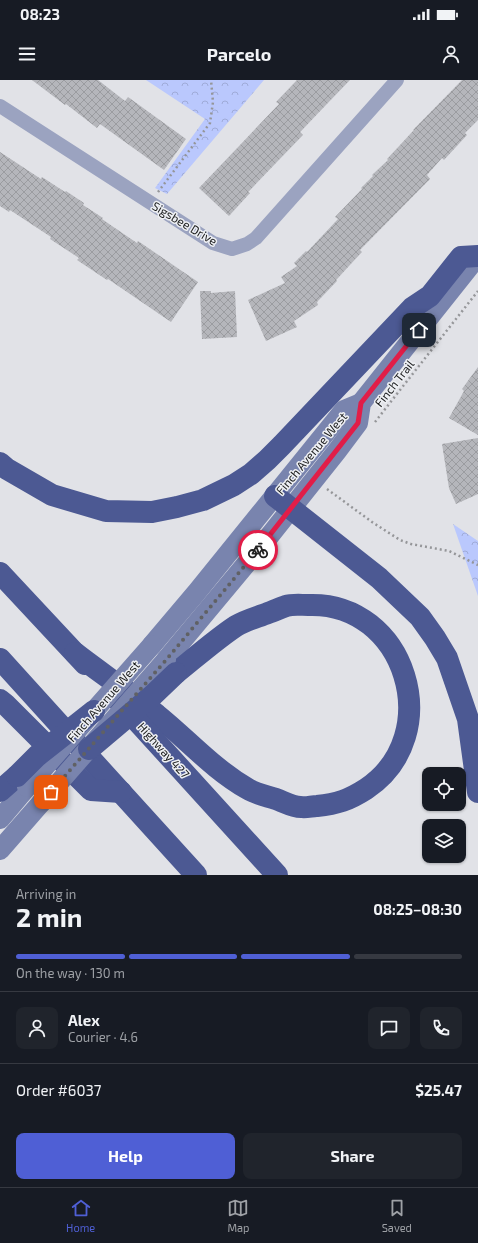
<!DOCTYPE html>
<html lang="en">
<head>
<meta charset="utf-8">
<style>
	:root { --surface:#171b24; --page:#20242c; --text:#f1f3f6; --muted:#9ea1a6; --line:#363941; --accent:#4f5fd5 }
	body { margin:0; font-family:"Exo 2",sans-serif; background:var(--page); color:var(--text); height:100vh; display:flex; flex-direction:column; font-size:15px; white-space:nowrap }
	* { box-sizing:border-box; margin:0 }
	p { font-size:13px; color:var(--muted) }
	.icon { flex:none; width:22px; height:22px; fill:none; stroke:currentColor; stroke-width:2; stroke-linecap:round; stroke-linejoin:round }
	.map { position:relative; height:795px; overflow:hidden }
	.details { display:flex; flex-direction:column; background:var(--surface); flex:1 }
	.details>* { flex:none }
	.tools { position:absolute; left:422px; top:687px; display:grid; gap:8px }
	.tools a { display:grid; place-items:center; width:44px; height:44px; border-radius:8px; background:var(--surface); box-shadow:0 1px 3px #0004; font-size:20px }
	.pin { position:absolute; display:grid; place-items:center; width:34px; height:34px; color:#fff; margin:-17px; border-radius:8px; box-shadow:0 2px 6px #0006 }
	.courier { position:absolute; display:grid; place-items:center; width:40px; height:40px; margin:-20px; border:3px solid #e11d48; border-radius:50%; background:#fff; color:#222; box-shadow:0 1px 5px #0007 }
	.head em { font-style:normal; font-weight:700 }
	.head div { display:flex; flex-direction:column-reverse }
	.head { display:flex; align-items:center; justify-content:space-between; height:68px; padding:0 16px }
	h1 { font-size:26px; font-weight:700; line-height:30px }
	.bar { display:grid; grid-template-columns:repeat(4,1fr); gap:6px 4px; align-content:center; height:48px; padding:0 16px }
	.bar i { height:5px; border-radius:3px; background:var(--line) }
	.bar .selected { background:var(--accent) }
	.bar p { grid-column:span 4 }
	.line { display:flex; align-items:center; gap:10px; padding:0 16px; border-top:1px solid var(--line) }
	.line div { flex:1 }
	.round { display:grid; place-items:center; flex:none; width:42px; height:42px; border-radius:8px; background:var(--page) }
	.primary-button { display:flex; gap:8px; margin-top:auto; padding:8px 16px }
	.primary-button a { flex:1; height:46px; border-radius:8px; background:var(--accent); color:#fff; font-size:16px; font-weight:700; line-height:46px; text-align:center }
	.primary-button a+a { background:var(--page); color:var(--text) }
	.status { display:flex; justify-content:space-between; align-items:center; height:28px; padding:0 20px; background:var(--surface); direction:ltr }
	.status svg { height:11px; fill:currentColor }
	header { display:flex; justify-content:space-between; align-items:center; height:52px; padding:0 16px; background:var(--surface); font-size:18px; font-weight:700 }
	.menu { display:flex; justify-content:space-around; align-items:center; height:56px; border-top:1px solid var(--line); background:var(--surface); font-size:11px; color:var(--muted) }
	.menu a { display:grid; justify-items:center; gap:2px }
	.menu .selected { color:var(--accent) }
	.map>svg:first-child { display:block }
</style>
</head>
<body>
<div class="status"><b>08:23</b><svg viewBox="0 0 49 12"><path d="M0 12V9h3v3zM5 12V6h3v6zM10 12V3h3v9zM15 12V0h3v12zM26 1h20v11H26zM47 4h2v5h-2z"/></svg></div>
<header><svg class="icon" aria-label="menu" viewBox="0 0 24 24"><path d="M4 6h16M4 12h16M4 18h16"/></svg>Parcelo<svg class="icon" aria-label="person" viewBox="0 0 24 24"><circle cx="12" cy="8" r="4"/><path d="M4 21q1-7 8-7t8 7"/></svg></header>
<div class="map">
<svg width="478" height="795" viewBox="0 0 478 795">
	<defs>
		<pattern id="park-crowns" width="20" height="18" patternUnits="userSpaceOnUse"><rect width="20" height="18" fill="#bac8fd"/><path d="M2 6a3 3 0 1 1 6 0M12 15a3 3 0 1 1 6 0" fill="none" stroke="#9fabd8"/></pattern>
		<pattern id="building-cross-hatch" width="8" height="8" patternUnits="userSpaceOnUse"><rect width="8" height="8" fill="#b5b6bb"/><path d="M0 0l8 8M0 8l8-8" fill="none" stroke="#9b9ca0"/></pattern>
	</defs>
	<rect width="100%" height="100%" fill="#e1e2e7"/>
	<g fill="url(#park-crowns)">
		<polygon points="146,0 264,0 167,114 155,108 205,39"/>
		<polygon points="453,444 478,461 478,516"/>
	</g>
	<g fill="url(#building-cross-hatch)">
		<polygon points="32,0 98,0 125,21 128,17 186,59 164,90 100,44 97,48 66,24 65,25"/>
		<polygon points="297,0 350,0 300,52 303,55 248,112 250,113 229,136 199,108 279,24 276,22"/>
		<polygon points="462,0 478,0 478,40 465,53 467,55 444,80 442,78 427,95 430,99 360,170 362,172 336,200 337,201 317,222 318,225 294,241 297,247 266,261 248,220 285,203 281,197 297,186 294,183 306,171 307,172 338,139 335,137 362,109 361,108 373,96 372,95 388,80 387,79 414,50 413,50"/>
		<polygon points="0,72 41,99 42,97 65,112 66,111 84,123 83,125 103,138 102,139 112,146 137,163 138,161 198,202 171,242 108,199 107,200 77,180 79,178 50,159 51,157 10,130 9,132 0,126"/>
		<polygon points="200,211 211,211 211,213 235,211 237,257 202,259"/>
		<polygon points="478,287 478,355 449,338 464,311 462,309"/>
		<polygon points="478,358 478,414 456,424 449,408 442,364"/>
	</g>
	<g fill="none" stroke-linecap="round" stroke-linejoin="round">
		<g stroke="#959699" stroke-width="2.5" stroke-dasharray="2 3" stroke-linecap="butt">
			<polyline points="158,112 210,43 213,22 211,0"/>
			<polyline points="375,342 400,310 478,211"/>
			<polyline points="327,409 372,442 400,460 411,464 449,471 478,485"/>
		</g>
		<polyline stroke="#9ba3c0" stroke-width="14" points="0,26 213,163 232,169 247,164 256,158 397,0"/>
		<g stroke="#7984ae" stroke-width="20">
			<polyline points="152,565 196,513 344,330 361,323"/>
			<polyline points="166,580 267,459 337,371 358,343 361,323 478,176"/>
			<polyline points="0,739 27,707"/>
			<polyline points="0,770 41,723"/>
		</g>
		<g stroke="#4c5993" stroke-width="22">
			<polyline points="0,383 7,389 52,415 106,431 152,432 177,427 203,420 234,405 251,394 267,380 282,365 412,228 430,216 461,177 478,176"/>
			<polyline points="275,416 379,498 420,537 435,558 447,578 468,639 478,712"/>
			<polyline points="0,493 85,584"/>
			<path d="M75 573C102 594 131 613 157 635 188 660 213 689 248 709 256 714 267 716 276 719 284 722 293 727 301 727 306 728 312 726 317 726 337 724 349 720 366 709 447 655 406 521 308 525 301 525 292 524 286 526 280 528 274 531 268 533 258 537 246 540 236 546 215 560 196 577 176 593"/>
			<polyline points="0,579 196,795"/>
			<polyline points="0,620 5,624 91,710 121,712"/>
			<polyline points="118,620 277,795"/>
			<polyline points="0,711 17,696"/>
		</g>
		<g stroke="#7984ae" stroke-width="20">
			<polyline points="27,707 152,565"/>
			<polyline points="41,723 166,580"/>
		</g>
		<g stroke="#4c5993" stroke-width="22">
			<polyline points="89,669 153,615 176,593"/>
			<polyline points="17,696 37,676 94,631"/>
		</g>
	</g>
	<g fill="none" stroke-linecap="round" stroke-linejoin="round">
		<polyline stroke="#606164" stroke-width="4" stroke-dasharray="0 7.2" points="51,712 166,580 258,470"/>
		<polyline stroke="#e11d48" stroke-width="5" points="258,470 358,343 361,323 419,250"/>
	</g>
	<g text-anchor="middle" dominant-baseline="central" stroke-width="3" stroke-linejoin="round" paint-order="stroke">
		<g font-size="12" fill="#1b1c1d" stroke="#eef0f4">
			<text transform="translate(185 143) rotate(31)">Sigsbee Drive</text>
			<text transform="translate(394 303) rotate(-52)">Finch Trail</text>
			<text transform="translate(311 373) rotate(-50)">Finch Avenue West</text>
			<text transform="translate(103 621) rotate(-49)">Finch Avenue West</text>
			<text transform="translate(164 670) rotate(48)">Highway 427</text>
		</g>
	</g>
</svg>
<div class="tools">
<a><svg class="icon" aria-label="locate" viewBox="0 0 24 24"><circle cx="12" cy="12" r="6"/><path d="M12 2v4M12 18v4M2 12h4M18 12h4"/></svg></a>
<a><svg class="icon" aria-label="layers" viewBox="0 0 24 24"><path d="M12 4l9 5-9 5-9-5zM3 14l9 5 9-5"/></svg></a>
</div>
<div class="pin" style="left:51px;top:712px;background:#ea580c"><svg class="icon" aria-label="bag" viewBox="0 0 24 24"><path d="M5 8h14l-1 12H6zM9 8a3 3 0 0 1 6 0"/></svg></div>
<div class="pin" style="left:419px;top:250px;background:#1f2937"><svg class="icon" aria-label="home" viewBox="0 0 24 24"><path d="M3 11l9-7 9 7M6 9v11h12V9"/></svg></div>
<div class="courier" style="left:258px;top:470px"><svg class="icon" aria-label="bike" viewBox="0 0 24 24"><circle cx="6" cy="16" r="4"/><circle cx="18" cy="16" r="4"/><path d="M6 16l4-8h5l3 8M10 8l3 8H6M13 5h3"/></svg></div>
</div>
<section class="details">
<div class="head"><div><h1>2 min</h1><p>Arriving in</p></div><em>08:25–08:30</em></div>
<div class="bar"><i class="selected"></i><i class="selected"></i><i class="selected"></i><i></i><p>On the way · 130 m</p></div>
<div class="line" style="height:72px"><a class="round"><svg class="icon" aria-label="person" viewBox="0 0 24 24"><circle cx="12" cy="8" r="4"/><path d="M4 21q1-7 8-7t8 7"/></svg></a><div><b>Alex</b><p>Courier · 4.6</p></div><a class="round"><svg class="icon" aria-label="chat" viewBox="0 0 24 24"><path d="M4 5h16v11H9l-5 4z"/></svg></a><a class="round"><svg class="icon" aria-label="phone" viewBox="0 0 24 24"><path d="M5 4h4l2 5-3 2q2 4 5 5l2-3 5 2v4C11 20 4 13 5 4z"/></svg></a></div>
<div class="line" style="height:52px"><div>Order #6037</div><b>$25.47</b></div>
<div class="primary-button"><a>Help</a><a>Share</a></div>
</section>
<nav class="menu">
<a class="selected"><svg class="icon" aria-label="home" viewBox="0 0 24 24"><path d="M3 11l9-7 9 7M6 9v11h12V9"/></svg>Home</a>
<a><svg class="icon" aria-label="map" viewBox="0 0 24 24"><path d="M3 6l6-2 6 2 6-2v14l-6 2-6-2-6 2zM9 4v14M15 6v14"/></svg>Map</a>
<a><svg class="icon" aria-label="saved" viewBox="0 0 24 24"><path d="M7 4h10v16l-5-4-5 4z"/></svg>Saved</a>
</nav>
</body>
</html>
